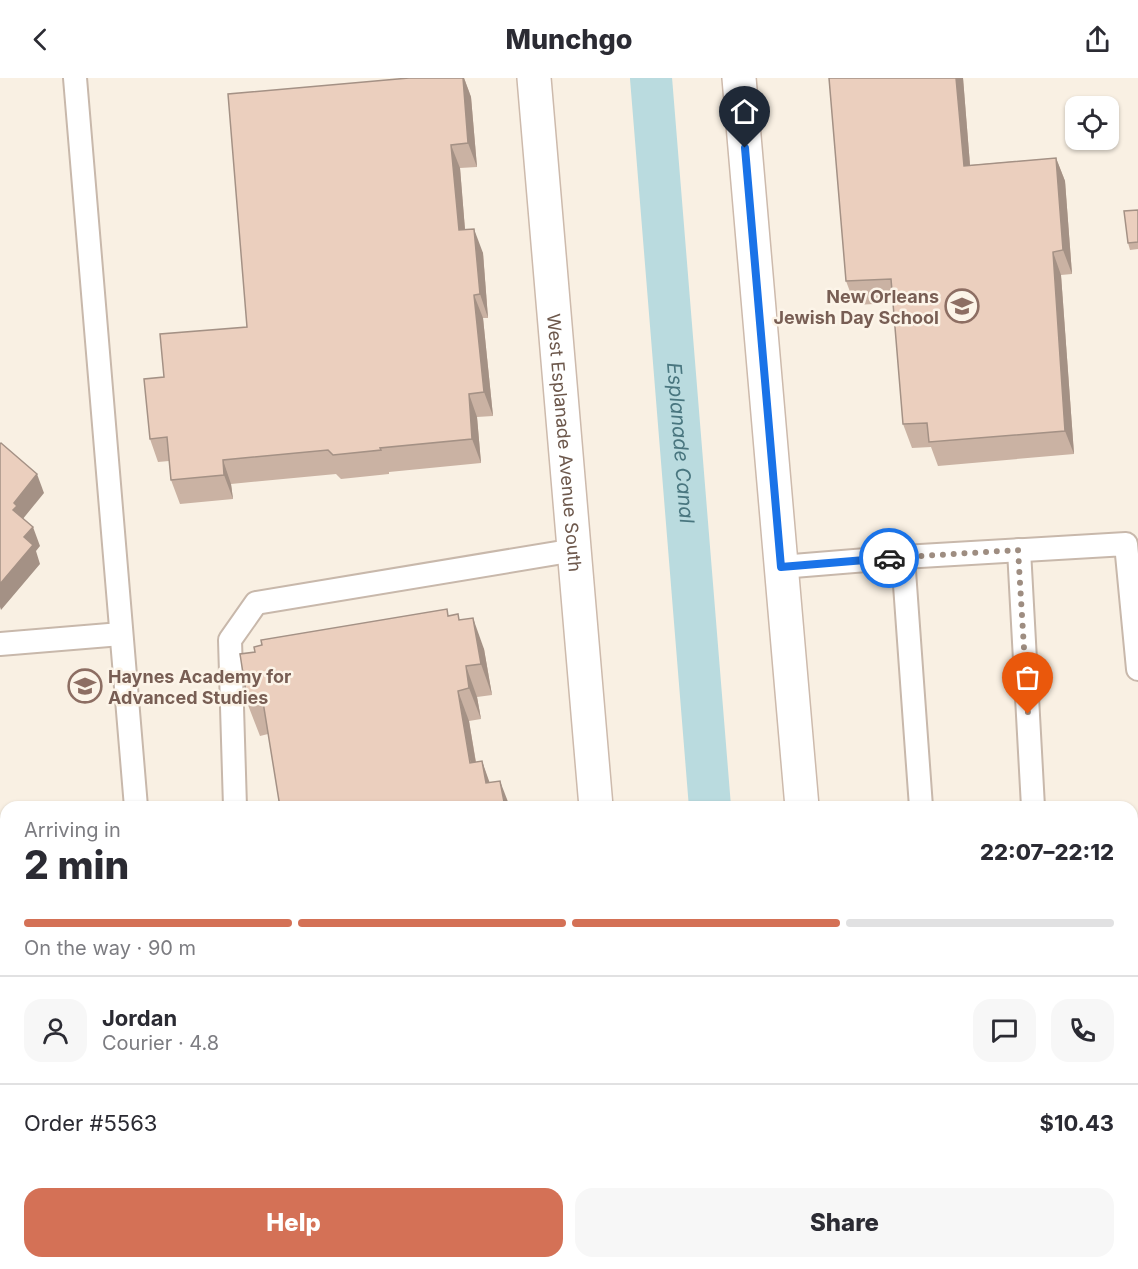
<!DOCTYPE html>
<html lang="en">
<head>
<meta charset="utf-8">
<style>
	:root { --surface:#fff; --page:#f7f7f7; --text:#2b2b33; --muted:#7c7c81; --line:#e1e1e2; --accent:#d47156 }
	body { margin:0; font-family:Inter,sans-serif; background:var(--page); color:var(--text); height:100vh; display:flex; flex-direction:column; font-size:22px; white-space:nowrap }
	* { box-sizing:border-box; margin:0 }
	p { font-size:20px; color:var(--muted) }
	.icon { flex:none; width:33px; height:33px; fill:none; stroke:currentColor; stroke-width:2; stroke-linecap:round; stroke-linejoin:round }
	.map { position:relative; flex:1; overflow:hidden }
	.sheet { position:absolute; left:0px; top:723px; width:1138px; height:468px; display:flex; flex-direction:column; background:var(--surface); border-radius:18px 18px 0 0; box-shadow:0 2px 4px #0004 }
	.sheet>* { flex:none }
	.controls { position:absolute; left:1065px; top:18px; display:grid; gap:12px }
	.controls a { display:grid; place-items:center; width:54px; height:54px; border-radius:12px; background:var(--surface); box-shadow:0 2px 4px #0004; font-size:30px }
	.pin { position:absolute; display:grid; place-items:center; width:51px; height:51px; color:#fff; margin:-62px -26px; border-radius:50% 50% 50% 0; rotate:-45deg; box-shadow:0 0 6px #0007 }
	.pin .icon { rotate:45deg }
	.courier { position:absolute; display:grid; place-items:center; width:60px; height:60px; margin:-30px; border:4px solid #1a73e8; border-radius:50%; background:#fff; color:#222; box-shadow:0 2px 8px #0007 }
	.head em { font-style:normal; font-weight:800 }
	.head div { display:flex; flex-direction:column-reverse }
	.head { display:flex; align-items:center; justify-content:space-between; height:102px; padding:0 24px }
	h1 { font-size:39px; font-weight:800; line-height:45px }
	.bar { display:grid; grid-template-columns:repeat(4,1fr); gap:9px 6px; align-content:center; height:72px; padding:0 24px }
	.bar i { height:8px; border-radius:4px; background:var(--line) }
	.bar .selected { background:var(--accent) }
	.bar p { grid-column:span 4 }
	.line { display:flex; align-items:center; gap:15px; padding:0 24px; border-top:2px solid var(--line) }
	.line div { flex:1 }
	.round { display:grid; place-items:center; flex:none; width:63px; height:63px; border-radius:18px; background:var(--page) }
	.cta { display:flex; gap:12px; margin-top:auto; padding:12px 24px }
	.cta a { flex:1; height:69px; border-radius:18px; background:var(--accent); color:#fff; font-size:24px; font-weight:800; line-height:69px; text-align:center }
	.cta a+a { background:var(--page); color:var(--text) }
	header { display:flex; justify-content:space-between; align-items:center; height:78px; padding:0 24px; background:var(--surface); font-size:27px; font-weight:800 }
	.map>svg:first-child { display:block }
</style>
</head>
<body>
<header><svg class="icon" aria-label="back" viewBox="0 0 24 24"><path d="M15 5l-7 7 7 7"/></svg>Munchgo<svg class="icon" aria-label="share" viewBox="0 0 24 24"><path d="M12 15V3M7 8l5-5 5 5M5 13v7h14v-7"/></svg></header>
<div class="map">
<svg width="1138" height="1191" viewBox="0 0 1138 1191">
	<rect width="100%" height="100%" fill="#f9f0e3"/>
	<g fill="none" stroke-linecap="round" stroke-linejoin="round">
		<g stroke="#badbdf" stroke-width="42">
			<path id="s1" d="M651 0 710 729"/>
			<polyline points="745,1185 745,1191"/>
		</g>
		<g stroke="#c8b8ab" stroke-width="26">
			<g id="service">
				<polyline points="75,0 136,729"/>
				<polyline points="1019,472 1033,729"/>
				<polyline points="903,479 921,729"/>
				<polyline points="781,489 903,479 1126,466 1138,591"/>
				<polyline points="0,566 121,556"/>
				<polyline points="235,729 230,562 256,525 575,472"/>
				<polyline points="1132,760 1138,758"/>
				<polyline points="0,915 6,914"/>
				<polyline points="174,1185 175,1191"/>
				<polyline points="959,1185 960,1191"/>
			</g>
		</g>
		<g stroke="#cdbaac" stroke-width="36">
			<g id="secondary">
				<path id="s2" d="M534 0 596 729"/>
				<polyline points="739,0 802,729"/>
				<polyline points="634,1185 634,1191"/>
				<polyline points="842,1185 842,1191"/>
			</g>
		</g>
		<use href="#service" stroke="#fff" stroke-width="22"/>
		<use href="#secondary" stroke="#fff" stroke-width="33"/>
	</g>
	<g fill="#cab2a3">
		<polygon points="409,0 464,0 471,19 477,89 460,90 465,152 483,175 488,240 483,240 493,338 477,339 481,385 389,394 389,396 341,401 336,396 231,406 233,421 180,426 171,402 169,383 158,384 150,361 164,299 247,249"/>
		<polygon points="829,0 963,0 970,87 1056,80 1065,103 1072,196 1061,197 1074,376 938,388 931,369 912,370 903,346 893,225 855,227 846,203"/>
		<polygon points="1138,132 1138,171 1130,172 1128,165"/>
		<polygon points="449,538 460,542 484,571 492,617 477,619 481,641 469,643 476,684 482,683 489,705 268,656 260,658 248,627"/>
		<polygon points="1132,853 1138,853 1138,926 1132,927"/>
		<polygon points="265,1185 383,1185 384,1189 371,1191 266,1191"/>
	</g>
	<g fill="#a49185">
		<polygon points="463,0 464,0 471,19 477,89 468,65"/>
		<polygon points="956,0 963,0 972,112 964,88"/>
		<polygon points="451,67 460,90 467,176 459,152"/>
		<polygon points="1056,80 1065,103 1072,196 1063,172"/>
		<polygon points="474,151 483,175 488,240 480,216"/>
		<polygon points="1053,174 1061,197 1074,376 1065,353"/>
		<polygon points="474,217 483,240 493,338 484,314"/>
		<polygon points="469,316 477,339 481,385 472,361"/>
		<polygon points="223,382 231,406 233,421 224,397"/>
		<polygon points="37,396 44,415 22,442 13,432 14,425"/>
		<polygon points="33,449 40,468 36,473 40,486 1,532 0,529 0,506 24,459"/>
		<polygon points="473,540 484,571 492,617 481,586"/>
		<polygon points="466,588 477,619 481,641 469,610"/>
		<polygon points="458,613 469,643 480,710 469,679"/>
		<polygon points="482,683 493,714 486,705"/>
		<polygon points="500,703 510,729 505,729"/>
		<polygon points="549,1185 552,1185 553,1191 550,1191"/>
	</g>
	<g fill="#ebcfbe" stroke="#a49185" stroke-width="1.5">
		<polygon points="409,0 463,0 468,65 451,67 459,152 474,151 480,216 474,217 484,314 469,316 472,361 380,370 381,372 333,377 328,372 223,382 224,397 171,402 167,359 150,361 144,301 164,299 160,256 247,249 228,16"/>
		<polygon points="829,0 956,0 964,88 1056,80 1063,172 1053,174 1065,353 929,364 927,345 903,346 891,201 846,203"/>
		<polygon points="1138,132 1138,164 1128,165 1124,133"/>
		<polygon points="1,365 37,396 14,425 17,428 13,432 33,449 24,459 33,467 0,506 0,366"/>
		<polygon points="447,531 448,538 458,536 459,542 473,540 481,586 466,588 469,610 458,613 470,685 482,683 486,705 500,703 505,729 280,729 263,624 248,627 240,576 255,574 254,569 262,567 261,562"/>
		<polygon points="1132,853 1138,853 1138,900 1132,901"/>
		<polygon points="1132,1020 1138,1021 1138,1191 984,1191 984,1185 1132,1185"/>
		<polygon points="265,1185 326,1185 291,1191 266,1191"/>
		<polygon points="456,1185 549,1185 550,1191 457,1191"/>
	</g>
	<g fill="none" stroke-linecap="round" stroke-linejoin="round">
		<polyline stroke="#9e8d81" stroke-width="6" stroke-dasharray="0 10.8" points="889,480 1018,472 1028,636"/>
		<polyline stroke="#1a73e8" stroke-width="8" points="745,70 781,489 889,480"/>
	</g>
	<defs>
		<g id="school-ring" transform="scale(1.725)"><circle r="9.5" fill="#fcf4e8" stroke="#8d6e63" stroke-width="1.5"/><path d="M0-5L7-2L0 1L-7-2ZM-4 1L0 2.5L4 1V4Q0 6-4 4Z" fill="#8d6e63"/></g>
	</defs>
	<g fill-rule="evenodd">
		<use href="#school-ring" x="962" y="228"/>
		<use href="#school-ring" x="85" y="608"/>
	</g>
	<g text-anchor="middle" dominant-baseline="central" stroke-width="5" stroke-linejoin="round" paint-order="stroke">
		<g font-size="18" font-weight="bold" fill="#785e54" stroke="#fcf4e8" text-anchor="end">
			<text x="939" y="218">New Orleans<tspan x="939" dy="21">Jewish Day School</tspan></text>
			<text x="108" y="598" text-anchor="start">Haynes Academy for<tspan x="108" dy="21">Advanced Studies</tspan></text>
		</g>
		<g font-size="18" fill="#6d584c" stroke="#fcf4e8">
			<text stroke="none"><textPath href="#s2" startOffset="366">West Esplanade Avenue South</textPath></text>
		</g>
		<g font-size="20" font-style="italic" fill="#49767f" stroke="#fcf4e8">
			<text stroke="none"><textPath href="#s1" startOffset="366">Esplanade Canal</textPath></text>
		</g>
	</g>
</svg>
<div class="controls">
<a><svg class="icon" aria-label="locate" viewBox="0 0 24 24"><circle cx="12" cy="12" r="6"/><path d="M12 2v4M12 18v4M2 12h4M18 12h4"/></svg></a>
</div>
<div class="pin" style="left:1028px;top:636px;background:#ea580c"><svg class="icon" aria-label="bag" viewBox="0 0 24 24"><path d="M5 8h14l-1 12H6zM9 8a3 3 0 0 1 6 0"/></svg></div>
<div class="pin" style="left:745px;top:70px;background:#1f2937"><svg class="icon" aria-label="home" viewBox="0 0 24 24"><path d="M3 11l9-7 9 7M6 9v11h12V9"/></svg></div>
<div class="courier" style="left:889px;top:480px"><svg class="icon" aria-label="car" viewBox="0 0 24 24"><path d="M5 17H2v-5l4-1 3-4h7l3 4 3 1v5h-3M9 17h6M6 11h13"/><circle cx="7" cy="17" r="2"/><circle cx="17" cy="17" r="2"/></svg></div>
<section class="sheet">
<div class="head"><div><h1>2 min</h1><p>Arriving in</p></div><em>22:07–22:12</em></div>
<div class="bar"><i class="selected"></i><i class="selected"></i><i class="selected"></i><i></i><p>On the way · 90 m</p></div>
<div class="line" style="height:108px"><a class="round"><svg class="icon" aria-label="person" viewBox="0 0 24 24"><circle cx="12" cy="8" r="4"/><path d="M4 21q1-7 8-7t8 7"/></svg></a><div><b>Jordan</b><p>Courier · 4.8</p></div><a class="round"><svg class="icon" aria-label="chat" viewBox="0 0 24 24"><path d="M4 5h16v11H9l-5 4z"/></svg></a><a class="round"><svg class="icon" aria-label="phone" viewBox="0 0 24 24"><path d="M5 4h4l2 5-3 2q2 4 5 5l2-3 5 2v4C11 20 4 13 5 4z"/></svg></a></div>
<div class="line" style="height:78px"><div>Order #5563</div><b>$10.43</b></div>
<div class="cta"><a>Help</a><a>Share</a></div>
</section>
</div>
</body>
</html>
